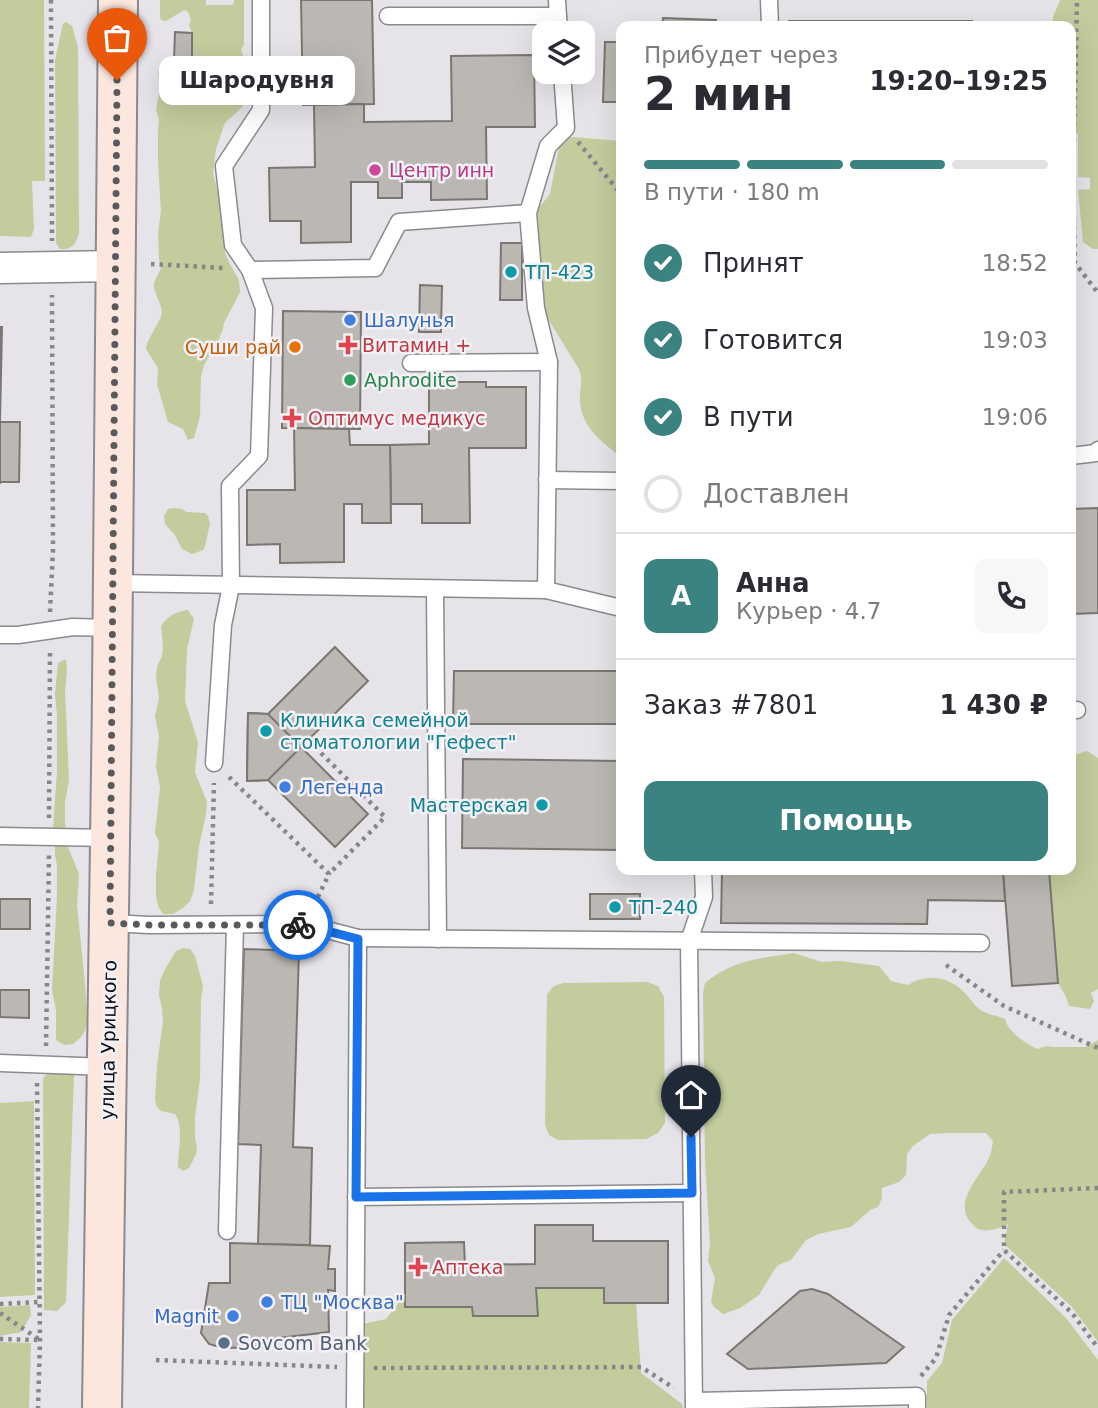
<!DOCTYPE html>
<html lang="ru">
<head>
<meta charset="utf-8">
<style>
	:root { --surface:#fff; --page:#f7f7f7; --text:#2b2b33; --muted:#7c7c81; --line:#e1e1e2; --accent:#3b8380 }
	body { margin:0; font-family:"DejaVu Sans",sans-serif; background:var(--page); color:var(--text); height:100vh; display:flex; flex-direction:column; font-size:26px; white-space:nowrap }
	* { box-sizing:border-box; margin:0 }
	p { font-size:23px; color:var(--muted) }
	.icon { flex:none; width:38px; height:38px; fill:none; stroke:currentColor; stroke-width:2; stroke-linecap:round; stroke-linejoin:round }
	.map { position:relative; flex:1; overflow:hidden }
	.details { position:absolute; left:616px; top:21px; width:460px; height:854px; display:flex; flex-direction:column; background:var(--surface); border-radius:14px; box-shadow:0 7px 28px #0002 }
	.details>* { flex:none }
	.buttons { position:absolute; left:532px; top:21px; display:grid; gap:14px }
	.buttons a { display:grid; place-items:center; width:63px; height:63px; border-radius:14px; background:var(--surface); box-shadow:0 7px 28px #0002; font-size:35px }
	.pin { position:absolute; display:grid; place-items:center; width:60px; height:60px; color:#fff; margin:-72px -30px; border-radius:50% 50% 50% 0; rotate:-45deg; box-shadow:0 0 7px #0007 }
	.pin .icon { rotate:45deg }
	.courier { position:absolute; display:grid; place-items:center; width:70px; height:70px; margin:-35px; border:5px solid #1a73e8; border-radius:50%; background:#fff; color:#222; box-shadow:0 2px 9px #0007 }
	.bubble { position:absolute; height:49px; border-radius:14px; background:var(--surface); box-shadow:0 7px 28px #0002; font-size:23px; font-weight:800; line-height:49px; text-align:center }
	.headline em { font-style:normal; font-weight:800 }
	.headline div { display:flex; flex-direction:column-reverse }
	.headline { display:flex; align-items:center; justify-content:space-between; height:119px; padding:0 28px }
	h1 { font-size:46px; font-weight:800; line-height:52px }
	.bar { display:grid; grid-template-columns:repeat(4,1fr); gap:10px 7px; align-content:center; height:84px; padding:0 28px }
	.bar i { height:9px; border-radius:5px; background:var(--line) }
	.bar .current { background:var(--accent) }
	.bar p { grid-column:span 4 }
	.line { display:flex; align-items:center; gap:18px; padding:0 28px; border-top:2px solid var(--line) }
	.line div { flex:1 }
	.round { display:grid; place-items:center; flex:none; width:74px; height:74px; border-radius:14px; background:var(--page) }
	ol { padding:0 28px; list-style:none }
	li { display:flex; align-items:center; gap:21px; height:77px }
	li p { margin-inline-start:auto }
	li .icon { padding:7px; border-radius:50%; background:var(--accent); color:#fff; stroke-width:4 }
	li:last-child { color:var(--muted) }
	li i { width:38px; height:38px; border:4px solid var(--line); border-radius:50% }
	.primary-button { display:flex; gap:14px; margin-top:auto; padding:14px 28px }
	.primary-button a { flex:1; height:80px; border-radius:14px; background:var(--accent); color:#fff; font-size:28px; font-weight:800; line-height:80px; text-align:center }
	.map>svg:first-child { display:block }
</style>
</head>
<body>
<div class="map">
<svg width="1098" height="1408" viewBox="0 0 1098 1408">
	<rect width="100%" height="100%" fill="#e6e3e9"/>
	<g fill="#c2cc9d">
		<polygon points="0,0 44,0 45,181 32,181 34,229 31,237 0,236"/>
		<path d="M160 0H206V5H233L234 0H244V44L241 50C251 77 261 90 236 113 231 118 227 119 224 125L216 149 213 173 224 216 225 253 230 264 239 280 240 292 224 323 223 329 218 341 204 365 201 377 200 416 194 438 188 440 183 429 168 422 157 384 158 368 146 349 147 343 161 317 162 310 154 288V283L161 268 159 258 158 233 161 211 158 163V130L159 120 156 110 160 88 158 73 159 68 174 60H192V33L189 25 191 20 188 12 184 10 166 21 161 20 160 16Z"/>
		<polygon points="1060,0 1098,0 1098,249 1093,249 1083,242 1078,190 1090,189 1090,178 1078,177 1078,133 1074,130 1071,131 1071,26 1053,26 1053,17"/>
		<polygon points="66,22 72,26 78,47 79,234 74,245 67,249 60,249 56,243 55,60 62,28 63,24"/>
		<path d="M561 136 621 141V457C603 443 581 427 580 401 579 387 584 383 579 369L545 314 539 258 538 209 550 194Z"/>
		<polygon points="173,508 182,509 186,512 205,513 208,516 210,524 205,546 203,550 192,554 182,549 175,535 165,524 164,516 168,509"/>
		<path d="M188 610 194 619 187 649 185 701 198 742 195 772 207 802 206 814 199 846 194 890 190 901 183 908 173 914H163L158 906 156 896V875L159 842 155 833 160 787 156 767 159 736 155 716 159 698 156 678 157 667 162 656 163 646 161 626C169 615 175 612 188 610Z"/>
		<polygon points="66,659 67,670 65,691 69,780 65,802 65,822 67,845 79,874 77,905 85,984 87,1019 85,1031 80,1038 73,1044 64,1045 56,1040 56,1010 52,990 57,896 57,865 55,856 55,837 53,828 57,771 57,715 55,694 58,663"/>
		<polygon points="1087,751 1098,758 1098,989 1091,993 1094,1001 1090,1009 1069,1006 1066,997 1058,983 1049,870 1071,870 1071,756"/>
		<path d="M183 948 190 949 195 956 203 986 201 1000 200 1079 195 1117V1139L197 1146 196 1154 189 1168 183 1171 178 1167C178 1152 184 1127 175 1114L161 1111 157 1107 155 1100 157 1065 163 1022 162 1008 159 995 160 981 164 971 176 951Z"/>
		<path d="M794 953 822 962 840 961 879 966 891 981 908 985C927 973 948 976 964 992 969 997 973 1004 979 1009 987 1015 997 1015 1005 1019 1008 1032 1025 1043 1037 1049L1047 1046 1053 1047H1086L1098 1040V1342L1072 1307 1004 1244 1008 1224C998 1229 982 1235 973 1225 952 1204 977 1180 987 1162 991 1155 992 1148 993 1141L986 1133H945L930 1134 913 1146 907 1154 906 1175 899 1182 882 1188V1198L878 1207 870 1210 851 1227 818 1234 806 1240 791 1260 778 1265 774 1270 759 1295 740 1308 723 1314 714 1307 711 1302 715 1278 708 1261 710 1243 705 1161 703 993 705 983C734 959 759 959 794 953Z"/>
		<polygon points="647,982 658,986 664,997 665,1123 658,1133 646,1139 558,1140 549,1135 545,1125 547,994 554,986 563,983"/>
		<polygon points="71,1068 74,1074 66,1302 57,1311 44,1310 43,1078 52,1069"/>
		<polygon points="34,1101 35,1295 0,1297 0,1103"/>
		<polygon points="1004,1258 1066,1318 1098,1360 1098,1408 927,1408 927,1381 942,1363 952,1320"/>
		<polygon points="536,1288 604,1288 605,1303 636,1303 641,1373 682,1404 683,1408 361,1408 363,1324 386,1319 405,1295 472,1307 473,1315 538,1315"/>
		<polygon points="30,1305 31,1315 21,1332 0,1336 0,1307"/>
		<polygon points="0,1342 31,1343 29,1408 0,1408"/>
	</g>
	<g fill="#bbb7b2" stroke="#7a7772" stroke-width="2">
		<polygon points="301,0 372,0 374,104 303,105"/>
		<polygon points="663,18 716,20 716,26 662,26"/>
		<rect x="789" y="21" width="183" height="5"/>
		<polygon points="175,32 192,33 192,61 174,60"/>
		<polygon points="605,42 621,42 621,102 603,102"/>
		<polygon points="534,55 535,127 486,127 487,199 431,200 431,182 402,182 402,198 378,198 378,182 351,182 351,242 301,243 301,221 270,221 269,168 315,167 314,105 364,104 364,122 452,121 451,56"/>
		<polygon points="501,243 522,243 522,300 500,300"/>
		<polygon points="420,285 442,286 441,332 419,332"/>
		<polygon points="283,311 361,312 360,429 282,428"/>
		<polygon points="0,327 2,327 0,422"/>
		<polygon points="429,382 486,382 486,387 526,387 526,448 469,448 470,523 422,523 422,504 391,504 390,445 429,444"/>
		<polygon points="0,422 20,422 19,482 0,482 0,484"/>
		<polygon points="294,428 349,429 350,445 390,445 391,523 362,523 362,504 344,504 344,562 280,563 280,544 247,545 247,490 295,490"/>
		<polygon points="1098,508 1098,613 1071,614 1071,509"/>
		<polygon points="335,647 368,681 301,747 368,814 335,847 268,780 247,781 248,713 268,714"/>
		<polygon points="454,671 621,671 621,724 453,724"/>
		<polygon points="248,713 268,714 301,747 268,780 247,781"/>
		<polygon points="463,759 621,761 621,850 462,848"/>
		<polygon points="722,870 1003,870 1005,901 928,900 927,924 721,923"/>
		<polygon points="1003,870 1049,870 1058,983 1012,986"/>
		<rect x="590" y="894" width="50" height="25"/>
		<rect x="0" y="899" width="30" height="30"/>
		<polygon points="244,949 299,951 293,1147 312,1148 310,1245 258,1244 261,1145 238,1144"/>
		<polygon points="0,990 29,990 29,1018 0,1017"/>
		<polygon points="535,1225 593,1225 593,1241 668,1241 668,1303 604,1303 604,1288 536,1288 538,1316 473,1316 472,1307 405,1307 405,1243 464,1242 465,1265 535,1264"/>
		<polygon points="230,1243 330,1246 328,1269 335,1269 335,1291 328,1290 329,1332 270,1339 267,1347 223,1348 209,1344 201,1333 209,1283 230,1283"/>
		<polygon points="812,1289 828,1294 904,1347 886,1363 748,1369 727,1354 800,1291"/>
	</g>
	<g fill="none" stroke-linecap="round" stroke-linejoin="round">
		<g stroke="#8c898f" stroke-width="19">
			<g id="service">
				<polyline points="557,0 559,33"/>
				<polyline points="769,0 770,26"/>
				<polyline points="388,16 558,16"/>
				<polyline points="250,270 375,268 399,222 528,213"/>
				<polyline points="411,363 549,362"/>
				<polyline points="1071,456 1096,453 1098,450"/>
				<polyline points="547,480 621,481"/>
				<polyline points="113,583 546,590 621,608"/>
				<polyline points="435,590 438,939"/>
				<polyline points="546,590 549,362 536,308 528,213 548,146 566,128 562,72"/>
				<polyline points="0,635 18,635 73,627 111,628"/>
				<polyline points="1071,710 1077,710"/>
				<polyline points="214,763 223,625 231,586 230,486 259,456 264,308 250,270 233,245 224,166 261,110 261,0"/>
				<polyline points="0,836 111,838"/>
				<polyline points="110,923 149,925 304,924 358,938 981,943"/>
				<polyline points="0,1063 108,1067"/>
				<polyline points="356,1197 692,1193"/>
				<polyline points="227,1231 235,925"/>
				<polyline points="694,1401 917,1396 917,1408"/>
				<polyline points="355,1408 358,938"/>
				<polyline points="694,1408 689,941 704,897 703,870"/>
			</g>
		</g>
		<g stroke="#8c898f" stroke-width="33">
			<polyline id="minor" points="0,268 116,266"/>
		</g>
		<g stroke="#8c898f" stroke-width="42">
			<path id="secondary" d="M102 1408C111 939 114 469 118 0"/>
		</g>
		<g stroke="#88868a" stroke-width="4.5" stroke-dasharray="3.5 5" stroke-linecap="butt">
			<polyline points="51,0 52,241"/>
			<polyline points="578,142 621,194"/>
			<polyline points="1072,185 1073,185 1075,263 1098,293"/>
			<polyline points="1073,185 1077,0"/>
			<polyline points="151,264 224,268"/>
			<polyline points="50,612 53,550 52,295"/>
			<polyline points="321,753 385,817 329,874"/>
			<polyline points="229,777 329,874 314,905"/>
			<polyline points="49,818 50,649"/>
			<polyline points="211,904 214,783"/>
			<polyline points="946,965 1004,1006 1098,1048"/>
			<polyline points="46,1046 49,855"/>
			<polyline points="37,1083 40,1340 38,1408"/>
			<polyline points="1098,1188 1004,1192 1004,1250 1072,1313 1098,1348"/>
			<polyline points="0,1304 39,1302"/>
			<polyline points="0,1313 40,1340 0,1339"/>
			<polyline points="156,1360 337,1367"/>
			<polyline points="374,1368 641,1367 674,1388"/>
			<polyline points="921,1376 936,1358 949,1315 1004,1250"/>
		</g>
		<use href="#service" stroke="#fff" stroke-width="16"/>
		<use href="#minor" stroke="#fff" stroke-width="30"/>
		<use href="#secondary" stroke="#fbe7dd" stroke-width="38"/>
	</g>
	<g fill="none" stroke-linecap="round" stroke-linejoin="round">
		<polyline stroke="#5a595c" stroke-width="7" stroke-dasharray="0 12.6" points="117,80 110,923 149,925 298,925"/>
		<polyline stroke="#1a73e8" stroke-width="9" points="298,925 304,925 358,939 356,1197 692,1193 691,1137"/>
	</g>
	<circle fill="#d1479c" stroke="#f3f0f6" stroke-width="2.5" cx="375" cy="170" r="7"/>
	<g fill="#0f9aa8" stroke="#f3f0f6" stroke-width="2.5">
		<circle cx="511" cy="272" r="7"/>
		<circle cx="266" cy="731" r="7"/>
		<circle cx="542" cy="805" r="7"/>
		<circle cx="615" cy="907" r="7"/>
	</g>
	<g fill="#3f7fe0" stroke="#f3f0f6" stroke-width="2.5">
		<circle cx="350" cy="320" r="7"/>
		<circle cx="285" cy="787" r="7"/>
		<circle cx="267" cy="1302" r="7"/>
		<circle cx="233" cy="1316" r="7"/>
	</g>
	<g fill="#e0444e" stroke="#f3f0f6" stroke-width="2.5">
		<path d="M344.5 334.5h7v7h7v7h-7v7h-7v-7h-7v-7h7z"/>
		<path d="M288.5 407.5h7v7h7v7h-7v7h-7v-7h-7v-7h7z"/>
		<path d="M414.5 1256.5h7v7h7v7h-7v7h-7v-7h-7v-7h7z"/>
	</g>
	<circle fill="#e8710a" stroke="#f3f0f6" stroke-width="2.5" cx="295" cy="347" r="7"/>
	<circle fill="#2e9e5b" stroke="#f3f0f6" stroke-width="2.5" cx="350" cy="380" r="7"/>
	<circle fill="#5c6f8a" stroke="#f3f0f6" stroke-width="2.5" cx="224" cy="1343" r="7"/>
	<g text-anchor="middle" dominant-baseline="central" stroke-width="5" stroke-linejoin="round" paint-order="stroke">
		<g font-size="19" fill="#b23c85" stroke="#f3f0f6" text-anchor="start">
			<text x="389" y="170">Центр инн</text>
		</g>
		<g font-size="19" fill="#0d838f" stroke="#f3f0f6" text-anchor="start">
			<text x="525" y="272">ТП-423</text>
			<text x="280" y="720">Клиника семейной<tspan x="280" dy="22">стоматологии "Гефест"</tspan></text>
			<text x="528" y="805" text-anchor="end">Мастерская</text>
			<text x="629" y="907">ТП-240</text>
		</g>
		<g font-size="19" fill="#366cbe" stroke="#f3f0f6" text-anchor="start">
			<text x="364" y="320">Шалунья</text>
			<text x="299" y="787">Легенда</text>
			<text x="281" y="1302">ТЦ "Москва"</text>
			<text x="219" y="1316" text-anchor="end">Magnit</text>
		</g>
		<g font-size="19" fill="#be3a42" stroke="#f3f0f6" text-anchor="start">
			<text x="362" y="345">Витамин +</text>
			<text x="308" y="418">Оптимус медикус</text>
			<text x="432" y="1267">Аптека</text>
		</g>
		<g font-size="19" fill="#c56008" stroke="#f3f0f6" text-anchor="end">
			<text x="281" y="347">Суши рай</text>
		</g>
		<g font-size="19" fill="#27864d" stroke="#f3f0f6" text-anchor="start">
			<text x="364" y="380">Aphrodite</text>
		</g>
		<g font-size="19" fill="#0f0e10" stroke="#f3f0f6">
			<text transform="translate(108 1040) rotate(-89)">улица Урицкого</text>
		</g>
		<g font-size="19" fill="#4e5e75" stroke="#f3f0f6" text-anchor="start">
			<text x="238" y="1343">Sovcom Bank</text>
		</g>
	</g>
</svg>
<div class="buttons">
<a><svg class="icon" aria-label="layers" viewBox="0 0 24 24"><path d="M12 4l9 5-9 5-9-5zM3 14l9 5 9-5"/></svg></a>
</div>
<div class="pin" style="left:117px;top:80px;background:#ea580c"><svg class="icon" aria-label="bag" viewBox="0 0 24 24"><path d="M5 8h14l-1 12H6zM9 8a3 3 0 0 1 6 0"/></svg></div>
<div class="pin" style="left:691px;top:1137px;background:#1f2937"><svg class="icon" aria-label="home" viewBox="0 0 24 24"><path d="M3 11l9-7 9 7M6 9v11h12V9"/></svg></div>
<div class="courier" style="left:298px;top:925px"><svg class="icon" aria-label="bike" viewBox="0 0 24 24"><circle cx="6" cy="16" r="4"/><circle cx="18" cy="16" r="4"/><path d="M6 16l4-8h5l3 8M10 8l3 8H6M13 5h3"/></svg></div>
<div class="bubble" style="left:159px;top:56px;width:196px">Шародувня</div>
<section class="details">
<div class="headline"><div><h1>2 мин</h1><p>Прибудет через</p></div><em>19:20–19:25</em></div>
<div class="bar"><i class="current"></i><i class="current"></i><i class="current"></i><i></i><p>В пути · 180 m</p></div>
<ol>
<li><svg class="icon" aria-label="check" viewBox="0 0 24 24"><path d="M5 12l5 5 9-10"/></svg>Принят<p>18:52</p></li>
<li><svg class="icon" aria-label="check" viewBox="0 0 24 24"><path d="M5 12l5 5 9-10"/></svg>Готовится<p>19:03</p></li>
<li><svg class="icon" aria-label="check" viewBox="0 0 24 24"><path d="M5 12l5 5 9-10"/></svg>В пути<p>19:06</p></li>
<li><i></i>Доставлен</li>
</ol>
<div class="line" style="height:126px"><b class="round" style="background:var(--accent);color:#fff">А</b><div><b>Анна</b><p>Курьер · 4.7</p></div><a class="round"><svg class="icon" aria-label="phone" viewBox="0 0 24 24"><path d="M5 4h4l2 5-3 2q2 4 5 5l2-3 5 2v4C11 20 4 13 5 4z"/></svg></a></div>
<div class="line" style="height:91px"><div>Заказ #7801</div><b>1 430 ₽</b></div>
<div class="primary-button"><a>Помощь</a></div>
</section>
</div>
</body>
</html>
